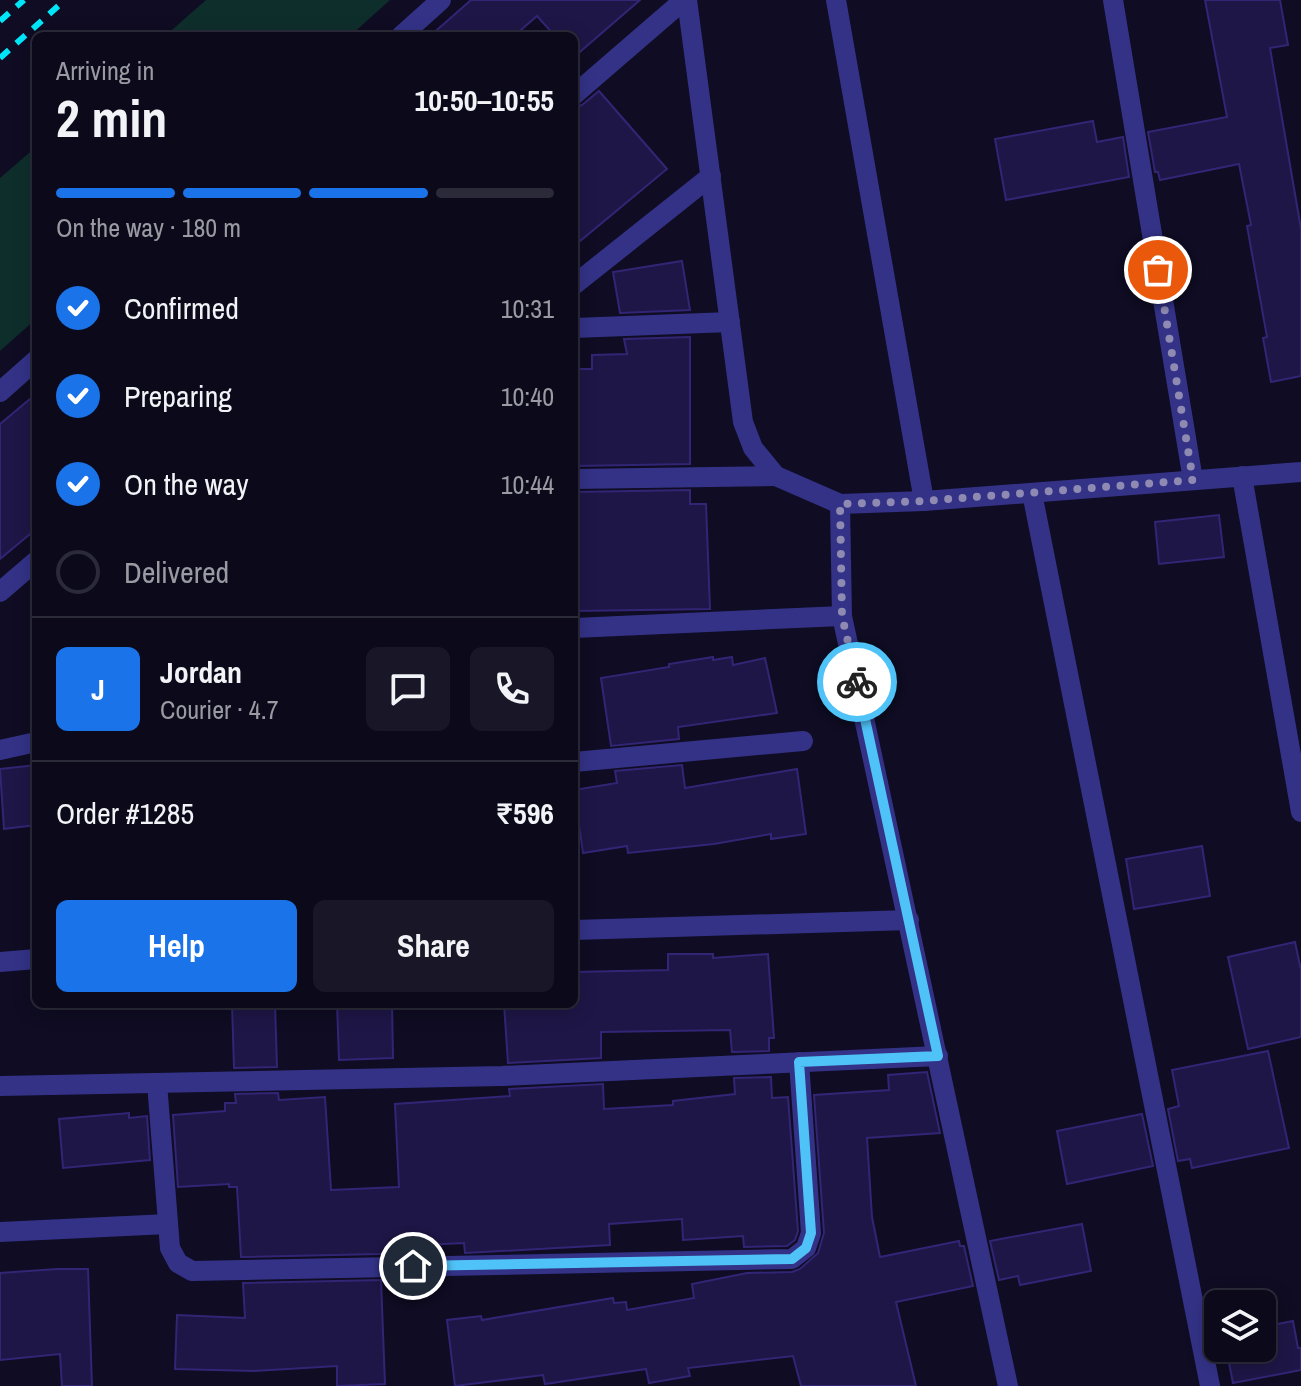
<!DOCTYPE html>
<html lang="en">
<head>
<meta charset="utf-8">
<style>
	:root { --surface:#0b091a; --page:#191727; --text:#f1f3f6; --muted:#9a9aa2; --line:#2b2a39; --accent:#1a73e8 }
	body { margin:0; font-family:"Archivo Narrow",sans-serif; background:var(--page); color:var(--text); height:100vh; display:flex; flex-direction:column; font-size:30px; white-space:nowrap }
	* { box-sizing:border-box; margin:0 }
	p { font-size:26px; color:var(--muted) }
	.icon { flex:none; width:44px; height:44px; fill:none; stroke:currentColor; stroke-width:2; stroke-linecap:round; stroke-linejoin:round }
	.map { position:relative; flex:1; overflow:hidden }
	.side { position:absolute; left:32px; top:32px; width:546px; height:976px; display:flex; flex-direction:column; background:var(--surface); border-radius:12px; box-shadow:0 4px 20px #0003,0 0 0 2px var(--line) }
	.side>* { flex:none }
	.controls { position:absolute; left:1204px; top:1290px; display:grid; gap:16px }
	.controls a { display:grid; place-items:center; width:72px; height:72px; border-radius:12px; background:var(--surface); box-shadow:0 4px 20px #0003,0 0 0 2px var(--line); font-size:40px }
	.pin { position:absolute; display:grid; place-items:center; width:68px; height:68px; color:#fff; margin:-34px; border:4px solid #fff; border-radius:50%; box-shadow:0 2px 8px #0007 }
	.courier { position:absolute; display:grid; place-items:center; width:80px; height:80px; margin:-40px; border:6px solid #4fc3f7; border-radius:50%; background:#fff; color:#222; box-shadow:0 2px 10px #0007 }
	.summary em { font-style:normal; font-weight:800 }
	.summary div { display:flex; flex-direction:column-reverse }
	.summary { display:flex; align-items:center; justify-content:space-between; height:136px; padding:0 24px }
	h1 { font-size:52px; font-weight:800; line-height:60px }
	.bar { display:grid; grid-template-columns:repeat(4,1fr); gap:12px 8px; align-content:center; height:96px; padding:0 24px }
	.bar i { height:10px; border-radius:6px; background:var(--line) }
	.bar .selected { background:var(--accent) }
	.bar p { grid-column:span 4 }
	.line { display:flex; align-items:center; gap:20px; padding:0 24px; border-top:2px solid var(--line) }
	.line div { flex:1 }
	.round { display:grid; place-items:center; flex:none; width:84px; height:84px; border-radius:12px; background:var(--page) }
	ol { padding:0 24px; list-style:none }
	li { display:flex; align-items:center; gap:24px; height:88px }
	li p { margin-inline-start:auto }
	li .icon { padding:8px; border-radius:50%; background:var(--accent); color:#fff; stroke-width:4 }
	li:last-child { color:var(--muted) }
	li i { width:44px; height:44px; border:4px solid var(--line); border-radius:50% }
	.primary-button { display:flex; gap:16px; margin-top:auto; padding:16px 24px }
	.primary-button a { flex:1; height:92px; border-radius:12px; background:var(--accent); color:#fff; font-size:32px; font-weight:800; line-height:92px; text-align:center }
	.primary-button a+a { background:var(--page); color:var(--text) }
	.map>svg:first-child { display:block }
</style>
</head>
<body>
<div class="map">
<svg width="1301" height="1386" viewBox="0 0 1301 1386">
	<rect width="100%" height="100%" fill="#0f0c23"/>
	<g fill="#0e2e2c">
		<polygon points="206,0 390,0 350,36 165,36"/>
		<polygon points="36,147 36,319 0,351 0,178"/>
	</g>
	<g fill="#1e1646" stroke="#332575" stroke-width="2">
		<polygon points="471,0 640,0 574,57 574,36 555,36 537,16 514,36 430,36"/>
		<polygon points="1205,0 1280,0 1288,45 1270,48 1301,229 1301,376 1271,382 1263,338 1267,337 1247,226 1251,225 1239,164 1160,180 1158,172 1155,172 1148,132 1227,117"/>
		<polygon points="599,91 667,169 574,246 574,108 582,105"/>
		<polygon points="1093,121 1097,142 1123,137 1129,177 1006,200 995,139"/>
		<polygon points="682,261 690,310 620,313 613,272"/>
		<polygon points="690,337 690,464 574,466 574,369 592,369 592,355 627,354 624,339"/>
		<polygon points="36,394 36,529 0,559 0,424"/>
		<polygon points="690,490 690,504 706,504 710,609 574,611 574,492"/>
		<polygon points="1219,515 1224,557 1159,564 1155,522"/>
		<polygon points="713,657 713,660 732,657 733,665 765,658 777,713 678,727 679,739 611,746 601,678 669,667 669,664"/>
		<polygon points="36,765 36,825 4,829 0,769"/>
		<polygon points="682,765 685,788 797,769 806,834 771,839 771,834 714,844 628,853 627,846 583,853 574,790 617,783 615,771"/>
		<polygon points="1202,846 1210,896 1134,909 1126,859"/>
		<polygon points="1295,942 1301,970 1301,1037 1248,1049 1228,957"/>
		<polygon points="668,954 713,954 713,958 768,954 774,1038 769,1038 769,1051 732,1052 730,1030 601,1032 601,1058 508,1063 504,1004 574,1004 574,972 668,970"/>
		<polygon points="232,1004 275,1004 277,1067 234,1068"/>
		<polygon points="337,1004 392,1004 393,1058 339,1060"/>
		<polygon points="1268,1051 1289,1148 1192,1168 1190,1159 1178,1161 1168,1109 1179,1106 1172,1070"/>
		<polygon points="927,1072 940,1133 867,1138 872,1217 880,1257 959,1241 960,1246 964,1246 973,1286 896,1302 916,1386 801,1386 793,1356 688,1368 690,1376 649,1383 646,1369 545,1384 543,1375 455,1386 447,1320 481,1316 482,1320 613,1298 614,1303 626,1302 627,1310 694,1298 692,1284 747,1273 792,1272 800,1269 818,1253 824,1233 814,1095 889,1090 888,1075"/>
		<polygon points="771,1077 772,1098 788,1097 798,1231 795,1240 787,1246 744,1247 743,1236 683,1240 682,1219 609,1224 610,1245 465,1253 464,1243 402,1246 402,1253 380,1254 241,1257 237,1187 229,1187 229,1184 178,1187 173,1115 225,1111 225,1103 236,1103 235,1094 278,1093 279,1100 325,1097 331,1190 399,1187 395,1104 510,1096 509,1089 603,1084 604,1109 673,1105 673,1101 735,1094 734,1078"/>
		<polygon points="129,1113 129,1118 147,1116 150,1160 63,1168 59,1119"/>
		<polygon points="1142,1114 1153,1166 1067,1184 1057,1131"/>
		<polygon points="1082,1224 1091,1271 1020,1285 1018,1276 999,1280 990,1241"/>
		<polygon points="57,1269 88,1269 92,1386 62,1386 60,1354 0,1360 0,1273"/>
		<polygon points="381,1280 385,1384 337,1386 337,1366 254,1371 175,1369 177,1315 245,1318 243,1283"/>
		<polygon points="1293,1321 1298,1348 1301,1348 1301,1370 1233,1383 1226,1348 1262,1348 1262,1327"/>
	</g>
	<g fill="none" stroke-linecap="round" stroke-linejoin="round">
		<g stroke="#333287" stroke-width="20">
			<polyline points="687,0 743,422 753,448 776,476 840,504"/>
			<polyline points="836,0 924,501"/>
			<polyline points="1113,0 1193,480"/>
			<polyline points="401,36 441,0"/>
			<polyline points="574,95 684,0"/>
			<polyline points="574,285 711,176"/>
			<polyline points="574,328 730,322"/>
			<polyline points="0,392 36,360"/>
			<polyline points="1242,476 1301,812"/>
			<polyline points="574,479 776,476"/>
			<polyline points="1032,493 1210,1386"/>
			<polyline points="0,592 36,561"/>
			<polyline points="574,628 842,616"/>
			<polyline points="0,750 36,742"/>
			<polyline points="574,762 803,741"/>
			<polyline points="574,930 909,920"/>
			<polyline points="0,962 36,959"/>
			<polyline points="157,1083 170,1248 178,1263 192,1271 792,1259 806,1248 811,1233 799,1062"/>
			<polyline points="0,1086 502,1076 938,1056"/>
			<polyline points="0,1232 168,1224"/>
			<polyline points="1008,1386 842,616 840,504 924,501 1301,472"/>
		</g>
		<g stroke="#00e6f9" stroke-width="6" stroke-dasharray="12 10" stroke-linecap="butt">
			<polyline points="0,21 24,0"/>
			<polyline points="0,58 65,0"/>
		</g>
	</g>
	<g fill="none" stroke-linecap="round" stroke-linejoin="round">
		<polyline stroke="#8e8ab2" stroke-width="8" stroke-dasharray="0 14.4" points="857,682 842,616 840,504 924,501 1193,480 1158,270"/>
		<polyline stroke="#4fc3f7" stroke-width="10" points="413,1266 792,1259 806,1248 811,1233 799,1062 938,1056 857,682"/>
	</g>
</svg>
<div class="controls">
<a><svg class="icon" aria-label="layers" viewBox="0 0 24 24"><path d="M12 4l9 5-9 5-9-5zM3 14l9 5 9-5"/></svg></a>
</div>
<div class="pin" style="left:1158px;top:270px;background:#ea580c"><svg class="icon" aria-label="bag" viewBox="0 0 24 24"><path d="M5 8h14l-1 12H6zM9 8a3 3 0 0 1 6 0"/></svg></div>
<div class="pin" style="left:413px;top:1266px;background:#1f2937"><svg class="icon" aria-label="home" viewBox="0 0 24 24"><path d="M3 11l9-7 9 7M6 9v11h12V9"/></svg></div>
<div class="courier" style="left:857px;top:682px"><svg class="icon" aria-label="bike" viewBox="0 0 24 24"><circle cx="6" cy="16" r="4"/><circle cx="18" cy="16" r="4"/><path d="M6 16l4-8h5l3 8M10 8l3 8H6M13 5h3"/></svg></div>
<section class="side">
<div class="summary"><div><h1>2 min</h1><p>Arriving in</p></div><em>10:50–10:55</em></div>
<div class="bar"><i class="selected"></i><i class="selected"></i><i class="selected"></i><i></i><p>On the way · 180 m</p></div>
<ol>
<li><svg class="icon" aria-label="check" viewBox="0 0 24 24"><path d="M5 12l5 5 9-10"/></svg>Confirmed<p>10:31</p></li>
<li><svg class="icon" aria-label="check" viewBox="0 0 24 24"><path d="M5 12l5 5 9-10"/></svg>Preparing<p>10:40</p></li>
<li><svg class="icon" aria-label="check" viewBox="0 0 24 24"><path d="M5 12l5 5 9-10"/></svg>On the way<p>10:44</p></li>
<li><i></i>Delivered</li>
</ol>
<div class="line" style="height:144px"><b class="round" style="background:var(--accent);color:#fff">J</b><div><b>Jordan</b><p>Courier · 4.7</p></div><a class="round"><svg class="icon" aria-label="chat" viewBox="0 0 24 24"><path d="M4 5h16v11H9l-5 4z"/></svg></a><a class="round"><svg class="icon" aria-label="phone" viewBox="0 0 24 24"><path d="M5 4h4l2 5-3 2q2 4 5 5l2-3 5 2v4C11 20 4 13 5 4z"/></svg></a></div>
<div class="line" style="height:104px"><div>Order #1285</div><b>₹596</b></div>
<div class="primary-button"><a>Help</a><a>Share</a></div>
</section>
</div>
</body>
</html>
